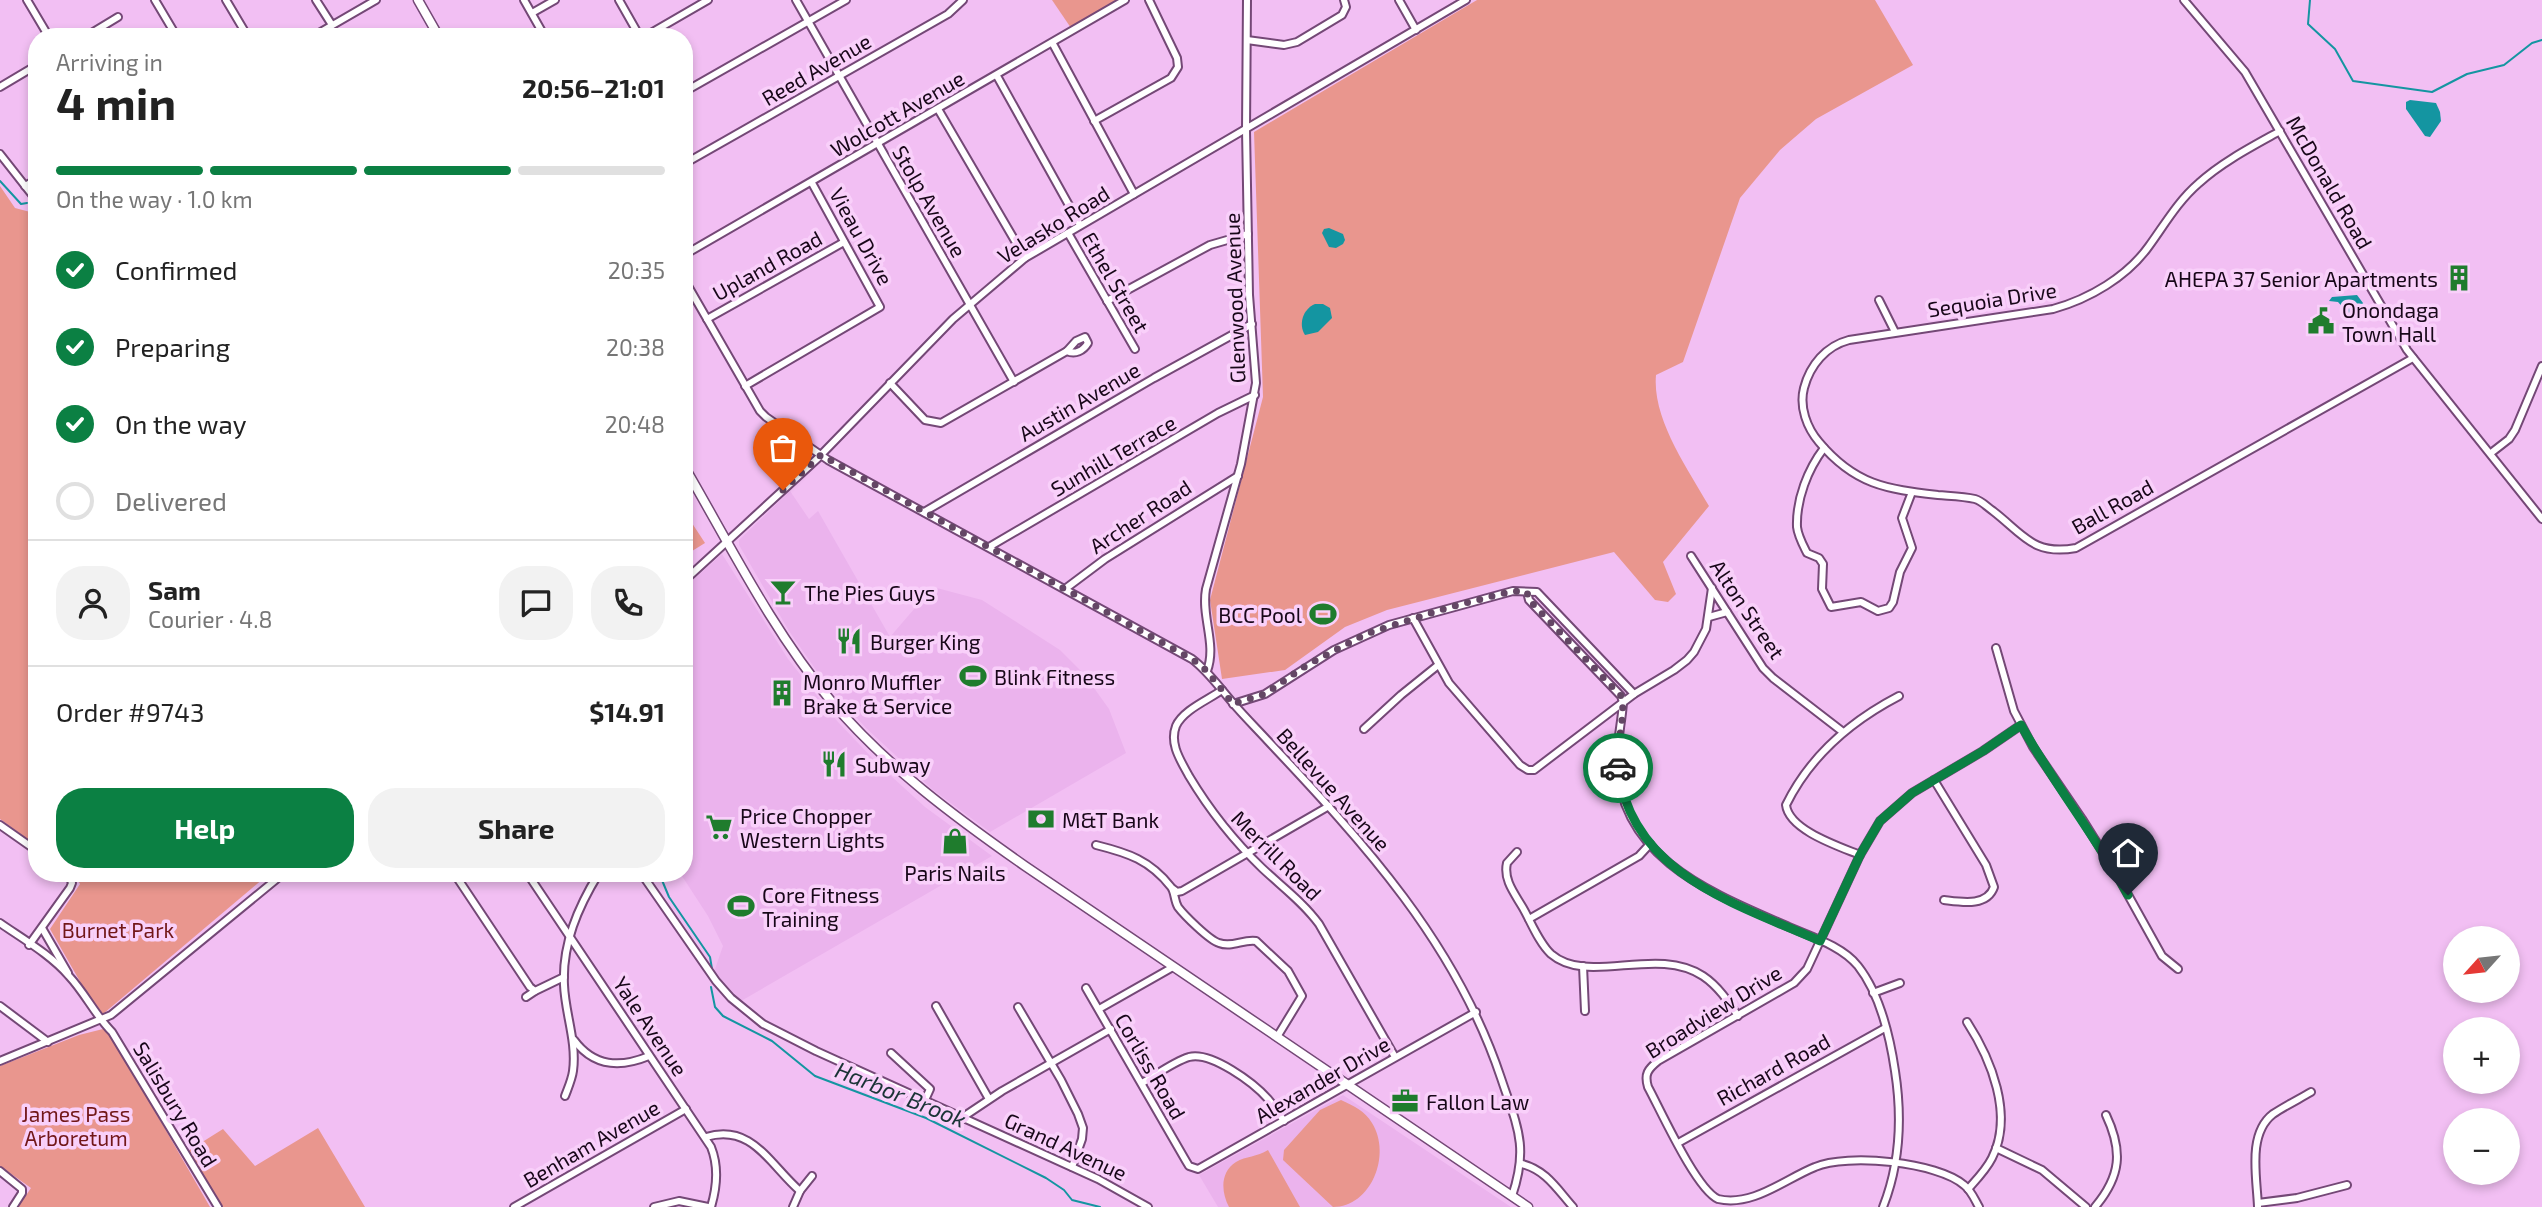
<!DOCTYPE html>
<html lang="en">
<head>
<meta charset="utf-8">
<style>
	:root { --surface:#fff; --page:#f2f2f2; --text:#222; --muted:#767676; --line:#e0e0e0; --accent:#0b8043 }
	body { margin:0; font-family:"Exo 2",sans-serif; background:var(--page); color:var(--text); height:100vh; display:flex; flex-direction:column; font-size:26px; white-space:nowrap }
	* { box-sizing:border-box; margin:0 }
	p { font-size:23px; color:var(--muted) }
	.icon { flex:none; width:38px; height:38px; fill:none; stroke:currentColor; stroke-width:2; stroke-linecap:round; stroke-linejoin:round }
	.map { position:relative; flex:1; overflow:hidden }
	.panel { position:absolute; left:28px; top:28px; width:665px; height:854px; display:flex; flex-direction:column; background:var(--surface); border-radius:28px; box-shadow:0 4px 10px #0003 }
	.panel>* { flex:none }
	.needle { width:46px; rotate:243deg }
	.fabs { position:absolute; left:2443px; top:926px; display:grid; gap:14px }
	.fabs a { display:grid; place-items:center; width:77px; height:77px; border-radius:50%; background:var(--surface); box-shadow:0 4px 10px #0003; font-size:35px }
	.pin { position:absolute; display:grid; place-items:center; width:60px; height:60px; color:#fff; margin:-72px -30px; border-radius:50% 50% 50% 0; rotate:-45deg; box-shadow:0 0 7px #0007 }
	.pin .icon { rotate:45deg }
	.courier { position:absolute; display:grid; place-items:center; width:70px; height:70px; margin:-35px; border:5px solid #0b8043; border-radius:50%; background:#fff; color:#222; box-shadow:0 2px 9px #0007 }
	.overview em { font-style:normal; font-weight:700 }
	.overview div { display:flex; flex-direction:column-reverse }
	.overview { display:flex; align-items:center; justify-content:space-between; height:119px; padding:0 28px }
	h1 { font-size:46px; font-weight:700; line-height:52px }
	.bar { display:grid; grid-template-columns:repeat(4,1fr); gap:10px 7px; align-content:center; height:84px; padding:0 28px }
	.bar i { height:9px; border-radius:5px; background:var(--line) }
	.bar .current { background:var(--accent) }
	.bar p { grid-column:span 4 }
	.line { display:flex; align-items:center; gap:18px; padding:0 28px; border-top:2px solid var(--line) }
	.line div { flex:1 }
	.round { display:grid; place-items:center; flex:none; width:74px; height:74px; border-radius:28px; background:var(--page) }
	ol { padding:0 28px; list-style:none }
	li { display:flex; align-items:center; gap:21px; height:77px }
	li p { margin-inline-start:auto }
	li .icon { padding:7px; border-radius:50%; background:var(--accent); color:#fff; stroke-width:4 }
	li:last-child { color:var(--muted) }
	li i { width:38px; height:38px; border:4px solid var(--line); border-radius:50% }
	.button { display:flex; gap:14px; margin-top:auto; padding:14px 28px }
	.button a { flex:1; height:80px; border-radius:28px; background:var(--accent); color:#fff; font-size:28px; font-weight:700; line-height:80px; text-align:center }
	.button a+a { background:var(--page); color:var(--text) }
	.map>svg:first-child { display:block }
</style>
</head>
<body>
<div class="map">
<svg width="2542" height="1207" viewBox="0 0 2542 1207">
	<rect width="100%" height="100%" fill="#f2bff3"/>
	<g fill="#ebb3ed">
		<polygon points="790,491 809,519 818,511 890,637 933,587 982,600 1060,650 1084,674 1109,709 1126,753 990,832 933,790 866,728 825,683 789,631 739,545 739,540"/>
		<polygon points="722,554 788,659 838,722 879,765 925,807 992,856 741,1001 714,972 723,946 708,916 680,873 684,873 684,588"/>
		<polygon points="1343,1095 1511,1207 1218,1207 1199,1175"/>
	</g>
	<g fill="#e9968e">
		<polygon points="1052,0 1118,0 1071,28"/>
		<path d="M1477 0H1875L1913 65 1816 119 1780 150 1740 198 1683 362 1656 375C1652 419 1688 469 1709 506L1663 562 1676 594 1668 602 1655 600 1614 552 1387 610 1345 627 1285 670 1222 679 1210 600 1263 397 1254 132Z"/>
		<polygon points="0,186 15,208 34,213 37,218 37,846 0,819"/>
		<polygon points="684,511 705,543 684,556"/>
		<polygon points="74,873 270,873 103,1014 86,992 50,929 80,884"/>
		<polygon points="103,1029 111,1035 210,1207 18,1207 31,1188 0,1166 0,1066 79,1035"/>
		<path d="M1341 1100C1354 1106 1365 1111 1372 1123 1392 1155 1371 1207 1333 1207L1283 1160 1284 1150 1320 1110Z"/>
		<polygon points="318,1128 365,1207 222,1207 188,1151 223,1129 255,1166"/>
		<path d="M1268 1150 1300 1207H1229C1221 1192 1220 1172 1236 1162 1246 1156 1257 1157 1268 1150Z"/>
	</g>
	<g fill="#1495a1">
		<polygon points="2410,100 2436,103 2440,112 2441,121 2430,137 2425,136 2406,109 2406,102"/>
		<polygon points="1329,228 1343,234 1345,240 1343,244 1336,248 1329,247 1322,233 1324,229"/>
		<polygon points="2357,295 2363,303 2364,312 2359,321 2353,319 2338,302 2329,301 2332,297"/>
		<path d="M1315 304H1323L1330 308 1332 318 1318 332 1305 335C1298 324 1303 309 1315 304Z"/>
	</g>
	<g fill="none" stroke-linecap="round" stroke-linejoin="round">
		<g stroke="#1495a1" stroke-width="2">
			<polyline points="2310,0 2308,24 2335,49 2353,81 2432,92 2467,74 2504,65 2532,43 2542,40"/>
			<polyline points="0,181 21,204 27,203"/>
			<polyline points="659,873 669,897 710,957 712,969"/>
			<polyline points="711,987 715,1007 723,1016 772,1041 815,1076 926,1118 1046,1178 1064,1190 1072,1200 1100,1207"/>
		</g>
		<g stroke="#744876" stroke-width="10">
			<g id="minor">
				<polyline points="27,0 49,37"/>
				<polyline points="155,0 177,37"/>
				<polyline points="226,0 248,37"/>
				<polyline points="316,0 332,25"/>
				<polyline points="524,0 545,37"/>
				<polyline points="619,0 640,37"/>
				<polyline points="796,0 1014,382"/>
				<polyline points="1399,0 1416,30"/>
				<polyline points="2184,0 2245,72 2407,350 2542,519"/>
				<polyline points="532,13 555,0"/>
				<polyline points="85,37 118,17"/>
				<polyline points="312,37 376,0"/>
				<polyline points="644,37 708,0"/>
				<polyline points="1247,40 1284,45 1297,42 1342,15 1346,7 1344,0"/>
				<polyline points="1053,44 1134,194"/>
				<polyline points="997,76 1080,225"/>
				<polyline points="0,87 37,65"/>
				<polyline points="684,92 846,0"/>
				<polyline points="938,109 1025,258"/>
				<polyline points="1094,121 1171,78 1178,67 1177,58 1149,0"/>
				<path d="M2280 131C2253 146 2222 162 2199 183 2178 201 2165 224 2149 246 2127 277 2089 299 2053 309L1849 340C1826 346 1810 365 1804 388 1799 407 1807 428 1819 442 1855 485 1886 489 1938 495 1950 496 1963 496 1975 499 1982 501 1987 507 1993 511 2023 534 2033 556 2076 548L2413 358"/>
				<polyline points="0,154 37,201"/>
				<polyline points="684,164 948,14 963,0"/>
				<polyline points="25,186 37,179"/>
				<polyline points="1068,233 1135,349"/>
				<polyline points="684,255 1125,0"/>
				<path d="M684 279 760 411 766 417 828 460 1192 659C1208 671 1219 687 1232 702 1243 715 1256 728 1268 741 1364 843 1456 943 1501 1078 1517 1126 1529 1146 1512 1196"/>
				<polyline points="1879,300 1895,332"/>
				<polyline points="1107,301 1210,245 1248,234"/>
				<polyline points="707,319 844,242"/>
				<path d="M1085 337 1088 343C1083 351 1075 355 1067 351L1076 341Z"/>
				<polyline points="890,383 925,420 941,423 1067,351"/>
				<polyline points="745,386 880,307 812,183"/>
				<path d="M1824 448C1808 469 1796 499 1797 527 1798 536 1803 545 1807 553L1819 558 1823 564 1822 589 1831 607 1861 602 1878 611 1889 608 1893 602 1900 572 1912 548 1902 518 1912 492"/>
				<polyline points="2491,453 2509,439 2515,430 2542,366"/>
				<polyline points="924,512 1154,378 1252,324"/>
				<polyline points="989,547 1218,413 1255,395"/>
				<polyline points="1691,556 1763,668 1773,678 1843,732"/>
				<polyline points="684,581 818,458 953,319 1025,258 1466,0"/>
				<polyline points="1065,589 1105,559 1238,476"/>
				<path d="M1527 592 1529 600 1621 696 1623 702C1622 721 1617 740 1617 760 1619 859 1714 894 1789 927 1812 937 1842 946 1858 966 1880 994 1890 1037 1895 1071 1902 1116 1900 1164 1883 1207"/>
				<polyline points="1709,617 1727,612"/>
				<polyline points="1413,618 1449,683 1520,765 1528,770 1534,770 1634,694 1674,670 1687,660 1694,652 1706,629 1712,588"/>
				<polyline points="1996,648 2014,711 2033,747 2082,819 2117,875 2162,956 2178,969"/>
				<path d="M1207 671C1217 644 1201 617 1206 589L1241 464 1256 383 1249 295 1246 130 1247 0"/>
				<path d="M1222 690C1208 700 1183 710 1176 726 1169 744 1181 761 1189 776 1210 811 1233 840 1262 868 1281 886 1303 902 1319 924L1395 1057"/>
				<polyline points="1233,704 1265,694 1334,650 1389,625 1513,591 1537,592 1634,694"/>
				<polyline points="1364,729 1401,695 1437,666"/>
				<path d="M1934 780 1986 865 1994 887C1987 907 1961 902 1944 900"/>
				<polyline points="0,825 37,851"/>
				<path d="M1096 845C1128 853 1150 860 1171 887 1175 892 1174 900 1178 907 1184 915 1209 940 1219 943 1232 948 1243 939 1256 941L1288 971 1302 996 1277 1037"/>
				<path d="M1517 852 1507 863C1503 880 1515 894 1523 908 1531 922 1539 943 1551 954 1588 986 1656 945 1703 976 1718 986 1728 1001 1738 1016"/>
				<path d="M1860 855C1838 846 1789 830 1786 805 1810 756 1851 721 1899 696"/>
				<polyline points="454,873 530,987 535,991"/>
				<path d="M527 873 711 1147C719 1167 717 1187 711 1207"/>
				<polyline points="641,873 716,981 731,998 763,1024 816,1051 1098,1179 1148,1207"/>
				<polyline points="1173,889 1177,892 1182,891 1329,806"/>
				<polyline points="1529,919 1639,856 1650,844"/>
				<path d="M0 923C23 939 51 955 69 976 85 993 95 1015 112 1032L218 1207"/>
				<polyline points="42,928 68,973"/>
				<polyline points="29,945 70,888 72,883 68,873"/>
				<polyline points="1583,966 1585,1011"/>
				<polyline points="1086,988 1186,1161 1189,1166 1198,1169 1476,1012"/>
				<polyline points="1873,993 1900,983"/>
				<polyline points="526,997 535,991 564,977"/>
				<polyline points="0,1006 48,1042"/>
				<polyline points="936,1006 989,1099"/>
				<polyline points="1018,1007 1061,1080 1078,1114 1083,1128 1082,1139 1072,1167"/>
				<polyline points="1099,1009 1173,967"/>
				<path d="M1967 1022C1991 1059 2014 1115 1992 1158 1986 1170 1977 1179 1968 1189"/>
				<path d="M574 1040C594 1067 620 1068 649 1056"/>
				<polyline points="891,1053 930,1089 925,1100"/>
				<polyline points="0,1061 111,1015 284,873"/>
				<path d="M1142 1083C1156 1075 1173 1062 1189 1057 1211 1051 1254 1083 1268 1099 1274 1106 1279 1114 1284 1121"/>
				<path d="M565 1096C568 1088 572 1079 573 1071 577 1042 565 1013 564 985 562 944 578 907 599 873"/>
				<polyline points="963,1117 1002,1091 1111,1029"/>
				<path d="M706 1137C752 1123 770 1165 800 1191"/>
				<polyline points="1678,1143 1885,1028"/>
				<polyline points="1996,1148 2042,1170 2086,1207"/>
				<path d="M1522 1164C1546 1170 1557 1189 1573 1207"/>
				<polyline points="0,1171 22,1189 22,1193 13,1207"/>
				<polyline points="2258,1203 2297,1198 2347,1185"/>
				<polyline points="514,1207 686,1109"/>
				<polyline points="654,1207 679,1201 708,1207"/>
				<polyline points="793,1207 800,1191 812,1176"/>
				<path d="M1979 1207C1975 1200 1971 1190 1964 1185 1938 1162 1847 1153 1815 1167 1785 1179 1753 1207 1718 1199 1696 1189 1661 1111 1648 1087 1644 1074 1648 1069 1658 1061L1794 983 1807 969 1860 855 1880 821 1912 793 1983 751 2021 725"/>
				<path d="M2095 1207C2121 1176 2123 1151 2106 1115"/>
				<path d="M2258 1207C2257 1178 2247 1134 2273 1114 2285 1106 2299 1099 2311 1092"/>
			</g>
		</g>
		<g stroke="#744876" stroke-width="11">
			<g id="major">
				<polyline points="418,0 439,37"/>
				<path d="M684 466C730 545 772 630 831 701 887 767 955 817 1025 866L1528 1207"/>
			</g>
		</g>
		<use href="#minor" stroke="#fff" stroke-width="6"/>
		<use href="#major" stroke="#fff" stroke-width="8"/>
	</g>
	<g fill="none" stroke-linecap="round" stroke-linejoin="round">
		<path stroke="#644765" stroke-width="7" stroke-dasharray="0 12.6" d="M783 490 821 455 1192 659 1207 671 1233 704 1265 694 1307 665 1366 634 1450 607 1513 591 1527 592 1529 600 1621 696C1627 714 1615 746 1618 768"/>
		<path stroke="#0b8043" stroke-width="9" d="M1618 768C1631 874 1736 904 1820 941L1860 855 1880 821 1912 793 1983 751 2021 725C2054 784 2096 837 2128 895"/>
	</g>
	<defs>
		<g id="building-bare" transform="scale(2.1)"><path d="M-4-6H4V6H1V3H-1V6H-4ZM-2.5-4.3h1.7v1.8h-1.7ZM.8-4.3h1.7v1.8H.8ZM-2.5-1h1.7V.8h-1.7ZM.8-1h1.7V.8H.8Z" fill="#1f7c2d" stroke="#f9d0fa" stroke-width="2.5" paint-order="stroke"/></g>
		<g id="civic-bare" transform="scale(2.1)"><path d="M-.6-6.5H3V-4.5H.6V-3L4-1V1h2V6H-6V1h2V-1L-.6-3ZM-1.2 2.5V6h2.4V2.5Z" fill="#1f7c2d" stroke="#f9d0fa" stroke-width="2.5" paint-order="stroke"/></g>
		<g id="bar-bare" transform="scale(2.1)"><path d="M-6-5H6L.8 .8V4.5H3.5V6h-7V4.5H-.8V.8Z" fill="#1f7c2d" stroke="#f9d0fa" stroke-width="2.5" paint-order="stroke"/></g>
		<g id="stadium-bare" transform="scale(2.1)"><path d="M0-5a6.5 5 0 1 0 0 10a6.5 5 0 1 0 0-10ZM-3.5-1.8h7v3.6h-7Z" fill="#1f7c2d" stroke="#f9d0fa" stroke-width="2.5" paint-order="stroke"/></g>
		<g id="restaurant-bare" transform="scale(2.1)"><path d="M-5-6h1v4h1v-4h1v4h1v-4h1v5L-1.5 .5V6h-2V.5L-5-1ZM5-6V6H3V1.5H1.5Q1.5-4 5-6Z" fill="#1f7c2d" stroke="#f9d0fa" stroke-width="2.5" paint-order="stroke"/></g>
		<g id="bank-bare" transform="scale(2.1)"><path d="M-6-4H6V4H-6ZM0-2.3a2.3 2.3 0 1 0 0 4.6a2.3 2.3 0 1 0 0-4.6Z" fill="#1f7c2d" stroke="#f9d0fa" stroke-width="2.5" paint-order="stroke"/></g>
		<g id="supermarket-bare" transform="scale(2.1)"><path d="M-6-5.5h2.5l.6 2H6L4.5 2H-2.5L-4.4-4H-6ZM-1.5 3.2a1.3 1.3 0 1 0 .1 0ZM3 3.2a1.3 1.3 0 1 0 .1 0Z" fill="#1f7c2d" stroke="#f9d0fa" stroke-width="2.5" paint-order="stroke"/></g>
		<g id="shop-bare" transform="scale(2.1)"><path d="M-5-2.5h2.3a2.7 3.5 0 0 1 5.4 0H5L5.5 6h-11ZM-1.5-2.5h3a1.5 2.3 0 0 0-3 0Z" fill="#1f7c2d" stroke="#f9d0fa" stroke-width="2.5" paint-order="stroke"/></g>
		<g id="office-bare" transform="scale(2.1)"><path d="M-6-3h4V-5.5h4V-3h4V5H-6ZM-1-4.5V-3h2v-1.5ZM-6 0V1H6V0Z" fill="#1f7c2d" stroke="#f9d0fa" stroke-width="2.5" paint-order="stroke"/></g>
	</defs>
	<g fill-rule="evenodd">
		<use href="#building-bare" x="2459" y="278"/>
		<use href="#civic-bare" x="2321" y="321"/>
		<use href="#bar-bare" x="783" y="592"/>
		<use href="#stadium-bare" x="1323" y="614"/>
		<use href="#restaurant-bare" x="849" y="641"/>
		<use href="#stadium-bare" x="973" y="676"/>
		<use href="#building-bare" x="782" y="693"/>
		<use href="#restaurant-bare" x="834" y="764"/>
		<use href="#bank-bare" x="1041" y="819"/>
		<use href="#supermarket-bare" x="719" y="827"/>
		<use href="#shop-bare" x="955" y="841"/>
		<use href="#stadium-bare" x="741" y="906"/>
		<use href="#office-bare" x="1405" y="1101"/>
	</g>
	<g text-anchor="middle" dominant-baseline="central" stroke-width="7" stroke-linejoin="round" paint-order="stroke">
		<g font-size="21" fill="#180719" stroke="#f9d0fa">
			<text transform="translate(816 69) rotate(-30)">Reed Avenue</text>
			<text transform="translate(897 113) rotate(-30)">Wolcott Avenue</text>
			<text transform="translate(2330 182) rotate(60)">McDonald Road</text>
			<text transform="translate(930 201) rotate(60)">Stolp Avenue</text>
			<text transform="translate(1053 224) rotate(-32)">Velasko Road</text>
			<text transform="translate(862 236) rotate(61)">Vieau Drive</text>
			<text transform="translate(767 265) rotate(-29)">Upland Road</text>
			<text transform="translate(1116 282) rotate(60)">Ethel Street</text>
			<text transform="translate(1234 298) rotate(-92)">Glenwood Avenue</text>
			<text transform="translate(1992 299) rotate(-9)">Sequoia Drive</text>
			<text transform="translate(1079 401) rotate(-30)">Austin Avenue</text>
			<text transform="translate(1113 455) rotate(-30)">Sunhill Terrace</text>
			<text transform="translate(2112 506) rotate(-29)">Ball Road</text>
			<text transform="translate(1140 516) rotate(-33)">Archer Road</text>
			<text transform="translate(1748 609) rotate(56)">Alton Street</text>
			<text transform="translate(1334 789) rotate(48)">Bellevue Avenue</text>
			<text transform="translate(1277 855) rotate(45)">Merrill Road</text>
			<text transform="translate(1713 1011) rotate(-32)">Broadview Drive</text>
			<text transform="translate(651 1026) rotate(56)">Yale Avenue</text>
			<text transform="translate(1151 1066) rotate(60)">Corliss Road</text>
			<text transform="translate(1773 1069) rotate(-29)">Richard Road</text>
			<text transform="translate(1322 1079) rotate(-30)">Alexander Drive</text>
			<text transform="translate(176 1104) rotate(59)">Salisbury Road</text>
			<text transform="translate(591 1143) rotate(-30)">Benham Avenue</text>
			<text transform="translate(1066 1146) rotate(25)">Grand Avenue</text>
		</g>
		<g font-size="21" fill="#180719" stroke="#f9d0fa" text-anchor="start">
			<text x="2438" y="278" text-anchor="end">AHEPA 37 Senior Apartments</text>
			<text x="2342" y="309">Onondaga<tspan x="2342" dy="24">Town Hall</tspan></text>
			<text x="804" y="592">The Pies Guys</text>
			<text x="1302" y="614" text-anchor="end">BCC Pool</text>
			<text x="870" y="641">Burger King</text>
			<text x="994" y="676">Blink Fitness</text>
			<text x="803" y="681">Monro Muffler<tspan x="803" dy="24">Brake &amp; Service</tspan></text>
			<text x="855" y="764">Subway</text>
			<text x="740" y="815">Price Chopper<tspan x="740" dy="24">Western Lights</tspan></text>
			<text x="1062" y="819">M&amp;T Bank</text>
			<text x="955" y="872" text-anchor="middle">Paris Nails</text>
			<text x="762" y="894">Core Fitness<tspan x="762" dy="24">Training</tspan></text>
			<text x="1426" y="1101">Fallon Law</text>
		</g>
		<g font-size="21" fill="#721718" stroke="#f9d0fa">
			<text x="118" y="929">Burnet Park</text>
			<text x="76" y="1113">James Pass<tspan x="76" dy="24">Arboretum</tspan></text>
		</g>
		<g font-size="23" font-style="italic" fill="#1a3336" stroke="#f9d0fa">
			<text transform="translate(901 1094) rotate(22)">Harbor Brook</text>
		</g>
	</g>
</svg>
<div class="fabs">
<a><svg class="needle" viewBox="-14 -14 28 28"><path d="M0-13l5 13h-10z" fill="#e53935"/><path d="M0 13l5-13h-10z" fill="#767676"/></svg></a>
<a>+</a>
<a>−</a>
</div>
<div class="pin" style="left:783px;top:490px;background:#ea580c"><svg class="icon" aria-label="bag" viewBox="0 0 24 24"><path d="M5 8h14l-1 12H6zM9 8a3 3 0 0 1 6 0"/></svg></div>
<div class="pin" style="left:2128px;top:895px;background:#1f2937"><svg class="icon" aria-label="home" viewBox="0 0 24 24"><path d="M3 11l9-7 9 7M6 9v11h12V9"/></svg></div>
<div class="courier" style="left:1618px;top:768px"><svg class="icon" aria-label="car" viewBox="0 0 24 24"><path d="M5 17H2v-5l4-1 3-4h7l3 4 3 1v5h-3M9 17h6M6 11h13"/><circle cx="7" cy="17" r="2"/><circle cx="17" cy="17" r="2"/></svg></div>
<section class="panel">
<div class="overview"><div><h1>4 min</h1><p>Arriving in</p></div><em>20:56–21:01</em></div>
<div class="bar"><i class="current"></i><i class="current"></i><i class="current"></i><i></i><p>On the way · 1.0 km</p></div>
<ol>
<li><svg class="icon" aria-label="check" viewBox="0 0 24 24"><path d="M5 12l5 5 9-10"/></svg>Confirmed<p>20:35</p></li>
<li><svg class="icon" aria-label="check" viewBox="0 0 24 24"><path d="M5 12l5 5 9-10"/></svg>Preparing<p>20:38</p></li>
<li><svg class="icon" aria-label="check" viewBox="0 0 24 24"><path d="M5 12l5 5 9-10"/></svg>On the way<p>20:48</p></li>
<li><i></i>Delivered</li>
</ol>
<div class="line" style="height:126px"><a class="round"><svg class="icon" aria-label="person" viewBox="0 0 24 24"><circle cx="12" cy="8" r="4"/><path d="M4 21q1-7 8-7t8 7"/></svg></a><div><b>Sam</b><p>Courier · 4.8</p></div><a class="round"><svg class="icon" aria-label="chat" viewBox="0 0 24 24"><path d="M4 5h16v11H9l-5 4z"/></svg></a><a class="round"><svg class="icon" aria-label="phone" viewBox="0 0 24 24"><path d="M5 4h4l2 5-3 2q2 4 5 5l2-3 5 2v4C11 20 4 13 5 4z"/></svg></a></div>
<div class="line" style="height:91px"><div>Order #9743</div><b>$14.91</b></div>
<div class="button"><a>Help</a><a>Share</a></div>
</section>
</div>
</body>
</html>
